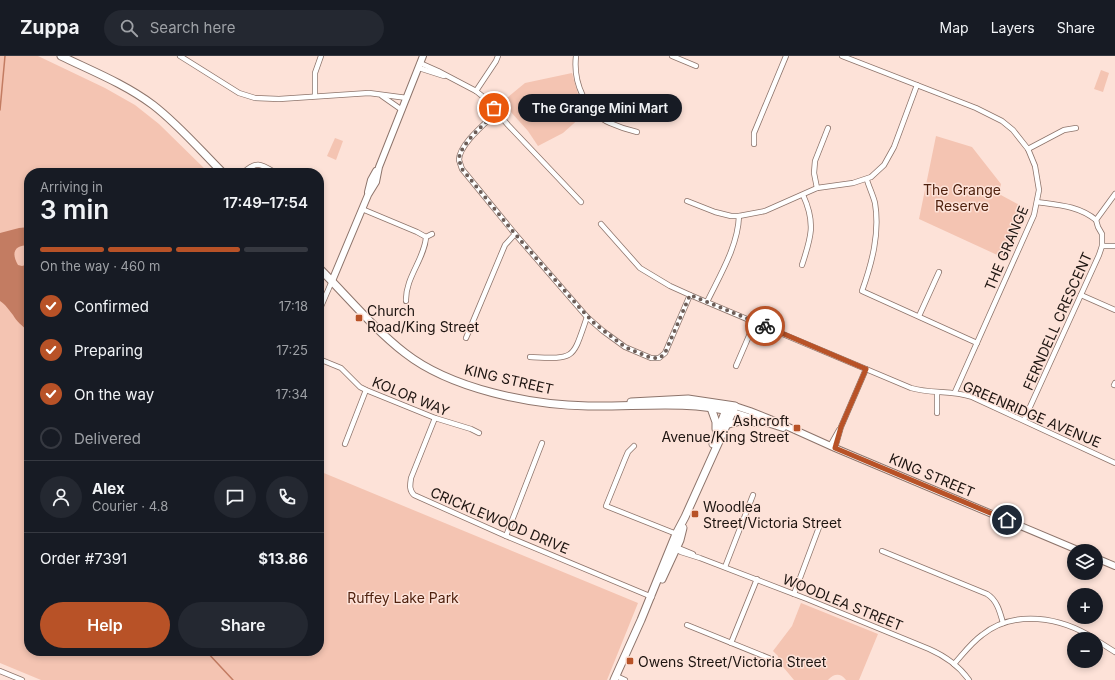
<!DOCTYPE html>
<html lang="en">
<head>
<meta charset="utf-8">
<style>
	:root { --surface:#171b24; --page:#242831; --text:#f1f3f6; --muted:#9ea1a6; --line:#363941; --accent:#b85227 }
	body { margin:0; font-family:Inter,sans-serif; background:var(--page); color:var(--text); height:100vh; display:flex; flex-direction:column; font-size:15px; white-space:nowrap }
	* { box-sizing:border-box; margin:0 }
	p { font-size:13px; color:var(--muted) }
	.icon { flex:none; width:22px; height:22px; fill:none; stroke:currentColor; stroke-width:2; stroke-linecap:round; stroke-linejoin:round }
	.map { position:relative; flex:1; overflow:hidden }
	.side { position:absolute; left:24px; top:112px; width:300px; height:488px; display:flex; flex-direction:column; background:var(--surface); border-radius:16px; box-shadow:0 2px 6px #0003 }
	.side>* { flex:none }
	.controls { position:absolute; left:1067px; top:488px; display:grid; gap:8px }
	.controls a { display:grid; place-items:center; width:36px; height:36px; border-radius:50%; background:var(--surface); box-shadow:0 2px 6px #0003; font-size:20px }
	.pin { position:absolute; display:grid; place-items:center; width:34px; height:34px; color:#fff; margin:-17px; border:2px solid #fff; border-radius:50%; box-shadow:0 1px 4px #0007 }
	.courier { position:absolute; display:grid; place-items:center; width:40px; height:40px; margin:-20px; border:3px solid #b85227; border-radius:50%; background:#fff; color:#222; box-shadow:0 1px 5px #0007 }
	.bubble { position:absolute; height:28px; border-radius:14px; background:var(--surface); box-shadow:0 2px 6px #0003; font-size:13px; font-weight:600; line-height:28px; text-align:center }
	.head em { font-style:normal; font-weight:600 }
	.head div { display:flex; flex-direction:column-reverse }
	.head { display:flex; align-items:center; justify-content:space-between; height:68px; padding:0 16px }
	h1 { font-size:26px; font-weight:600; line-height:30px }
	.bar { display:grid; grid-template-columns:repeat(4,1fr); gap:6px 4px; align-content:center; height:48px; padding:0 16px }
	.bar i { height:5px; border-radius:3px; background:var(--line) }
	.bar .current { background:var(--accent) }
	.bar p { grid-column:span 4 }
	.line { display:flex; align-items:center; gap:10px; padding:0 16px; border-top:1px solid var(--line) }
	.line div { flex:1 }
	.round { display:grid; place-items:center; flex:none; width:42px; height:42px; border-radius:21px; background:var(--page) }
	ol { padding:0 16px; list-style:none }
	li { display:flex; align-items:center; gap:12px; height:44px }
	li p { margin-inline-start:auto }
	li .icon { padding:4px; border-radius:50%; background:var(--accent); color:#fff; stroke-width:4 }
	li:last-child { color:var(--muted) }
	li i { width:22px; height:22px; border:2px solid var(--line); border-radius:50% }
	.action { display:flex; gap:8px; margin-top:auto; padding:8px 16px }
	.action a { flex:1; height:46px; border-radius:24px; background:var(--accent); color:#fff; font-size:16px; font-weight:600; line-height:46px; text-align:center }
	.action a+a { background:var(--page); color:var(--text) }
	header { display:flex; align-items:center; gap:24px; box-sizing:border-box; height:56px; padding:0 20px; background:var(--surface); border-bottom:1px solid var(--line) }
	header strong { font-size:19px }
	nav { display:flex; gap:22px; margin-inline-start:auto; font-size:14px }
	.search { width:280px; height:36px; background:var(--page); display:flex; align-items:center; gap:10px; box-sizing:border-box; padding:0 14px; border-radius:22px; color:var(--muted); font-size:15px }
	.map>svg:first-child { display:block }
</style>
</head>
<body>
<header>
<strong>Zuppa</strong>
<div class="search"><svg class="icon" aria-label="search" viewBox="0 0 24 24"><circle cx="10" cy="10" r="6"/><path d="M15 15l6 6"/></svg>Search here</div>
<nav><a>Map</a><a>Layers</a><a>Share</a></nav>
</header>
<div class="map">
<svg width="1115" height="624" viewBox="0 0 1115 624">
	<rect width="100%" height="100%" fill="#fde2d8"/>
	<g fill="#f4c4b2">
		<polygon points="0,0 38,0 105,32 135,49 159,68 209,117 29,117 29,595 319,595 319,415 638,547 607,624 41,624 0,607"/>
		<polygon points="1101,14 1109,17 1103,36 1094,33"/>
		<polygon points="572,17 578,38 590,53 563,77 538,90 528,75 502,46 525,27"/>
		<polygon points="936,80 972,91 1001,128 999,138 1029,154 1006,203 919,163"/>
		<polygon points="335,82 343,85 336,104 327,100"/>
		<path d="M801 547 878 578 859 624H846C841 617 834 617 828 624H794L779 606 778 600 773 595 792 570Z"/>
	</g>
	<path fill="#c37c62" d="M29 171V189C14 189 11 197 18 209L22 210 29 208V275C22 270 17 266 13 259 8 253 6 249 0 245V177L19 172Z"/>
	<g fill="none" stroke-linecap="round" stroke-linejoin="round">
		<g stroke="#c37c62" stroke-width="1.5">
			<polyline points="0,54 5,0"/>
			<polyline points="206,595 233,624"/>
		</g>
		<g stroke="#8d746b" stroke-width="6">
			<g id="street">
				<polyline points="180,0 239,37 255,42 279,43 369,37 407,42"/>
				<path d="M576 0C573 26 585 56 610 67 619 71 628 74 637 76"/>
				<polyline points="672,0 696,10"/>
				<polyline points="842,0 976,52 1002,65 1013,74 1028,93 1035,110 1039,134 1034,159 955,336"/>
				<polyline points="420,7 438,15 476,35 487,44 508,69 581,146"/>
				<polyline points="419,12 444,20"/>
				<polyline points="476,35 496,5 498,0"/>
				<polyline points="315,40 315,17 321,0"/>
				<polyline points="382,40 402,54"/>
				<path d="M498 55C487 66 459 88 459 104 460 107 461 110 462 113L515 178 587 261 603 275 625 291 651 302H659L665 297 690 239"/>
				<polyline points="754,88 754,77 786,0"/>
				<polyline points="1028,93 1064,74 1076,72"/>
				<path d="M243 117C257 104 261 108 276 117"/>
				<path d="M867 124C869 131 873 139 875 147 880 177 872 207 862 235L977 287"/>
				<polyline points="817,132 814,117 815,105 828,72"/>
				<polyline points="687,145 715,156 731,160 739,160 765,155 817,132 853,127 871,121 884,109 894,91 917,29"/>
				<path d="M362 153 417 176 426 181C425 202 405 222 406 245"/>
				<polyline points="1096,164 1115,138"/>
				<path d="M601 168 640 212 670 230 690 239 911 332C931 338 952 334 972 341L1115 407"/>
				<polyline points="426,181 432,178"/>
				<polyline points="1102,190 1115,190"/>
				<path d="M802 209C811 182 816 167 803 139"/>
				<polyline points="1081,239 1115,254"/>
				<path d="M707 246C720 219 738 190 739 160"/>
				<polyline points="319,255 332,225"/>
				<polyline points="919,260 939,216"/>
				<polyline points="466,282 505,189 515,178"/>
				<path d="M530 301C576 303 572 304 587 261"/>
				<polyline points="319,303 341,312 360,331 366,334 435,362 471,373 479,377"/>
				<polyline points="736,310 755,266"/>
				<polyline points="1114,329 1115,327"/>
				<polyline points="937,337 937,357"/>
				<path d="M435 362 411 422C410 429 409 434 414 439L506 480 652 541"/>
				<path d="M1024 364 1099 199 1102 190V178L1098 171 1096 164C1079 150 1059 149 1037 146"/>
				<polyline points="345,388 366,334"/>
				<polyline points="634,390 628,396 625,403 606,450 679,479"/>
				<polyline points="830,390 839,374"/>
				<polyline points="835,392 841,371 866,313"/>
				<polyline points="506,480 542,387"/>
				<polyline points="676,491 693,498"/>
				<path d="M674 492 681 496 700 502 807 543 929 593C945 600 959 610 969 624"/>
				<path d="M882 495 987 538C997 544 1000 556 1003 567"/>
				<polyline points="725,511 753,439"/>
				<polyline points="794,538 821,466"/>
				<polyline points="687,569 771,603"/>
				<polyline points="1096,584 1115,596"/>
				<polyline points="731,587 757,523"/>
				<path d="M954 608C963 598 971 587 982 579 1015 553 1061 561 1095 583"/>
				<polyline points="0,615 22,624"/>
				<polyline points="616,620 625,624"/>
			</g>
		</g>
		<g stroke="#8d746b" stroke-width="8">
			<g id="secondary">
				<polyline points="368,136 371,124 376,115"/>
				<polyline points="332,225 368,139 376,126 379,111 423,0"/>
				<polyline points="735,350 750,355 775,365 835,392 1080,495"/>
				<polyline points="733,356 783,372"/>
				<polyline points="726,369 742,365 756,367"/>
				<polyline points="1096,502 1115,510"/>
			</g>
		</g>
		<g stroke="#8d746b" stroke-width="9">
			<g id="primary">
				<path d="M61 0C92 15 125 28 153 49 179 69 200 94 223 117"/>
				<path d="M319 212C347 240 374 273 405 297 451 333 531 349 588 350 636 351 686 344 733 356"/>
				<polyline points="711,352 716,366 716,373"/>
				<polyline points="713,388 727,351"/>
				<polyline points="662,523 680,484 683,472"/>
				<polyline points="614,624 641,564 676,478 685,461 735,350 688,343 631,346"/>
			</g>
		</g>
		<use href="#street" stroke="#fff" stroke-width="4.5"/>
		<use href="#secondary" stroke="#fff" stroke-width="6"/>
		<use href="#primary" stroke="#fff" stroke-width="7"/>
	</g>
	<g fill="none" stroke-linecap="round" stroke-linejoin="round">
		<path stroke="#6c5d57" stroke-width="4" stroke-dasharray="0 7.2" d="M494 52 498 55C487 66 459 88 459 104 460 107 461 110 462 113L515 178 578 250 595 268 625 291 651 302H660L665 297 690 239 765 270"/>
		<polyline stroke="#b85227" stroke-width="5" points="765,270 866,313 841,371 835,392 1007,464"/>
	</g>
	<g fill="#b85227" stroke="#fde2d8" stroke-width="1.5">
		<rect x="355" y="258" width="8" height="8" rx="2"/>
		<rect x="793" y="368" width="8" height="8" rx="2"/>
		<rect x="691" y="454" width="8" height="8" rx="2"/>
		<rect x="626" y="601" width="8" height="8" rx="2"/>
	</g>
	<g text-anchor="middle" dominant-baseline="central" stroke-width="3" stroke-linejoin="round" paint-order="stroke">
		<g font-size="14" fill="#50220f" stroke="#fde2d8">
			<text x="962" y="133">The Grange<tspan x="962" dy="16">Reserve</tspan></text>
			<text x="403" y="541">Ruffey Lake Park</text>
		</g>
		<g font-size="14" fill="#1e1511" stroke="#fde2d8">
			<text transform="translate(1006 192) rotate(-67)">THE GRANGE</text>
			<text transform="translate(1057 265) rotate(-66)">FERNDELL CRESCENT</text>
			<text transform="translate(509 323) rotate(13)">KING STREET</text>
			<text transform="translate(411 340) rotate(22)">KOLOR WAY</text>
			<text transform="translate(1032 358) rotate(23)">GREENRIDGE AVENUE</text>
			<text transform="translate(932 419) rotate(23)">KING STREET</text>
			<text transform="translate(500 464) rotate(23)">CRICKLEWOOD DRIVE</text>
			<text transform="translate(843 546) rotate(22)">WOODLEA STREET</text>
		</g>
		<g font-size="14" fill="#1e1511" stroke="#fde2d8" text-anchor="start">
			<text x="367" y="254">Church<tspan x="367" dy="16">Road/King Street</tspan></text>
			<text x="789" y="364" text-anchor="end">Ashcroft<tspan x="789" dy="16">Avenue/King Street</tspan></text>
			<text x="703" y="450">Woodlea<tspan x="703" dy="16">Street/Victoria Street</tspan></text>
			<text x="638" y="605">Owens Street/Victoria Street</text>
		</g>
	</g>
</svg>
<div class="controls">
<a><svg class="icon" aria-label="layers" viewBox="0 0 24 24"><path d="M12 4l9 5-9 5-9-5zM3 14l9 5 9-5"/></svg></a>
<a>+</a>
<a>−</a>
</div>
<div class="pin" style="left:494px;top:52px;background:#ea580c"><svg class="icon" aria-label="bag" viewBox="0 0 24 24"><path d="M5 8h14l-1 12H6zM9 8a3 3 0 0 1 6 0"/></svg></div>
<div class="pin" style="left:1007px;top:464px;background:#1f2937"><svg class="icon" aria-label="home" viewBox="0 0 24 24"><path d="M3 11l9-7 9 7M6 9v11h12V9"/></svg></div>
<div class="courier" style="left:765px;top:270px"><svg class="icon" aria-label="bike" viewBox="0 0 24 24"><circle cx="6" cy="16" r="4"/><circle cx="18" cy="16" r="4"/><path d="M6 16l4-8h5l3 8M10 8l3 8H6M13 5h3"/></svg></div>
<div class="bubble" style="left:518px;top:38px;width:164px">The Grange Mini Mart</div>
<section class="side">
<div class="head"><div><h1>3 min</h1><p>Arriving in</p></div><em>17:49–17:54</em></div>
<div class="bar"><i class="current"></i><i class="current"></i><i class="current"></i><i></i><p>On the way · 460 m</p></div>
<ol>
<li><svg class="icon" aria-label="check" viewBox="0 0 24 24"><path d="M5 12l5 5 9-10"/></svg>Confirmed<p>17:18</p></li>
<li><svg class="icon" aria-label="check" viewBox="0 0 24 24"><path d="M5 12l5 5 9-10"/></svg>Preparing<p>17:25</p></li>
<li><svg class="icon" aria-label="check" viewBox="0 0 24 24"><path d="M5 12l5 5 9-10"/></svg>On the way<p>17:34</p></li>
<li><i></i>Delivered</li>
</ol>
<div class="line" style="height:72px"><a class="round"><svg class="icon" aria-label="person" viewBox="0 0 24 24"><circle cx="12" cy="8" r="4"/><path d="M4 21q1-7 8-7t8 7"/></svg></a><div><b>Alex</b><p>Courier · 4.8</p></div><a class="round"><svg class="icon" aria-label="chat" viewBox="0 0 24 24"><path d="M4 5h16v11H9l-5 4z"/></svg></a><a class="round"><svg class="icon" aria-label="phone" viewBox="0 0 24 24"><path d="M5 4h4l2 5-3 2q2 4 5 5l2-3 5 2v4C11 20 4 13 5 4z"/></svg></a></div>
<div class="line" style="height:52px"><div>Order #7391</div><b>$13.86</b></div>
<div class="action"><a>Help</a><a>Share</a></div>
</section>
</div>
</body>
</html>
